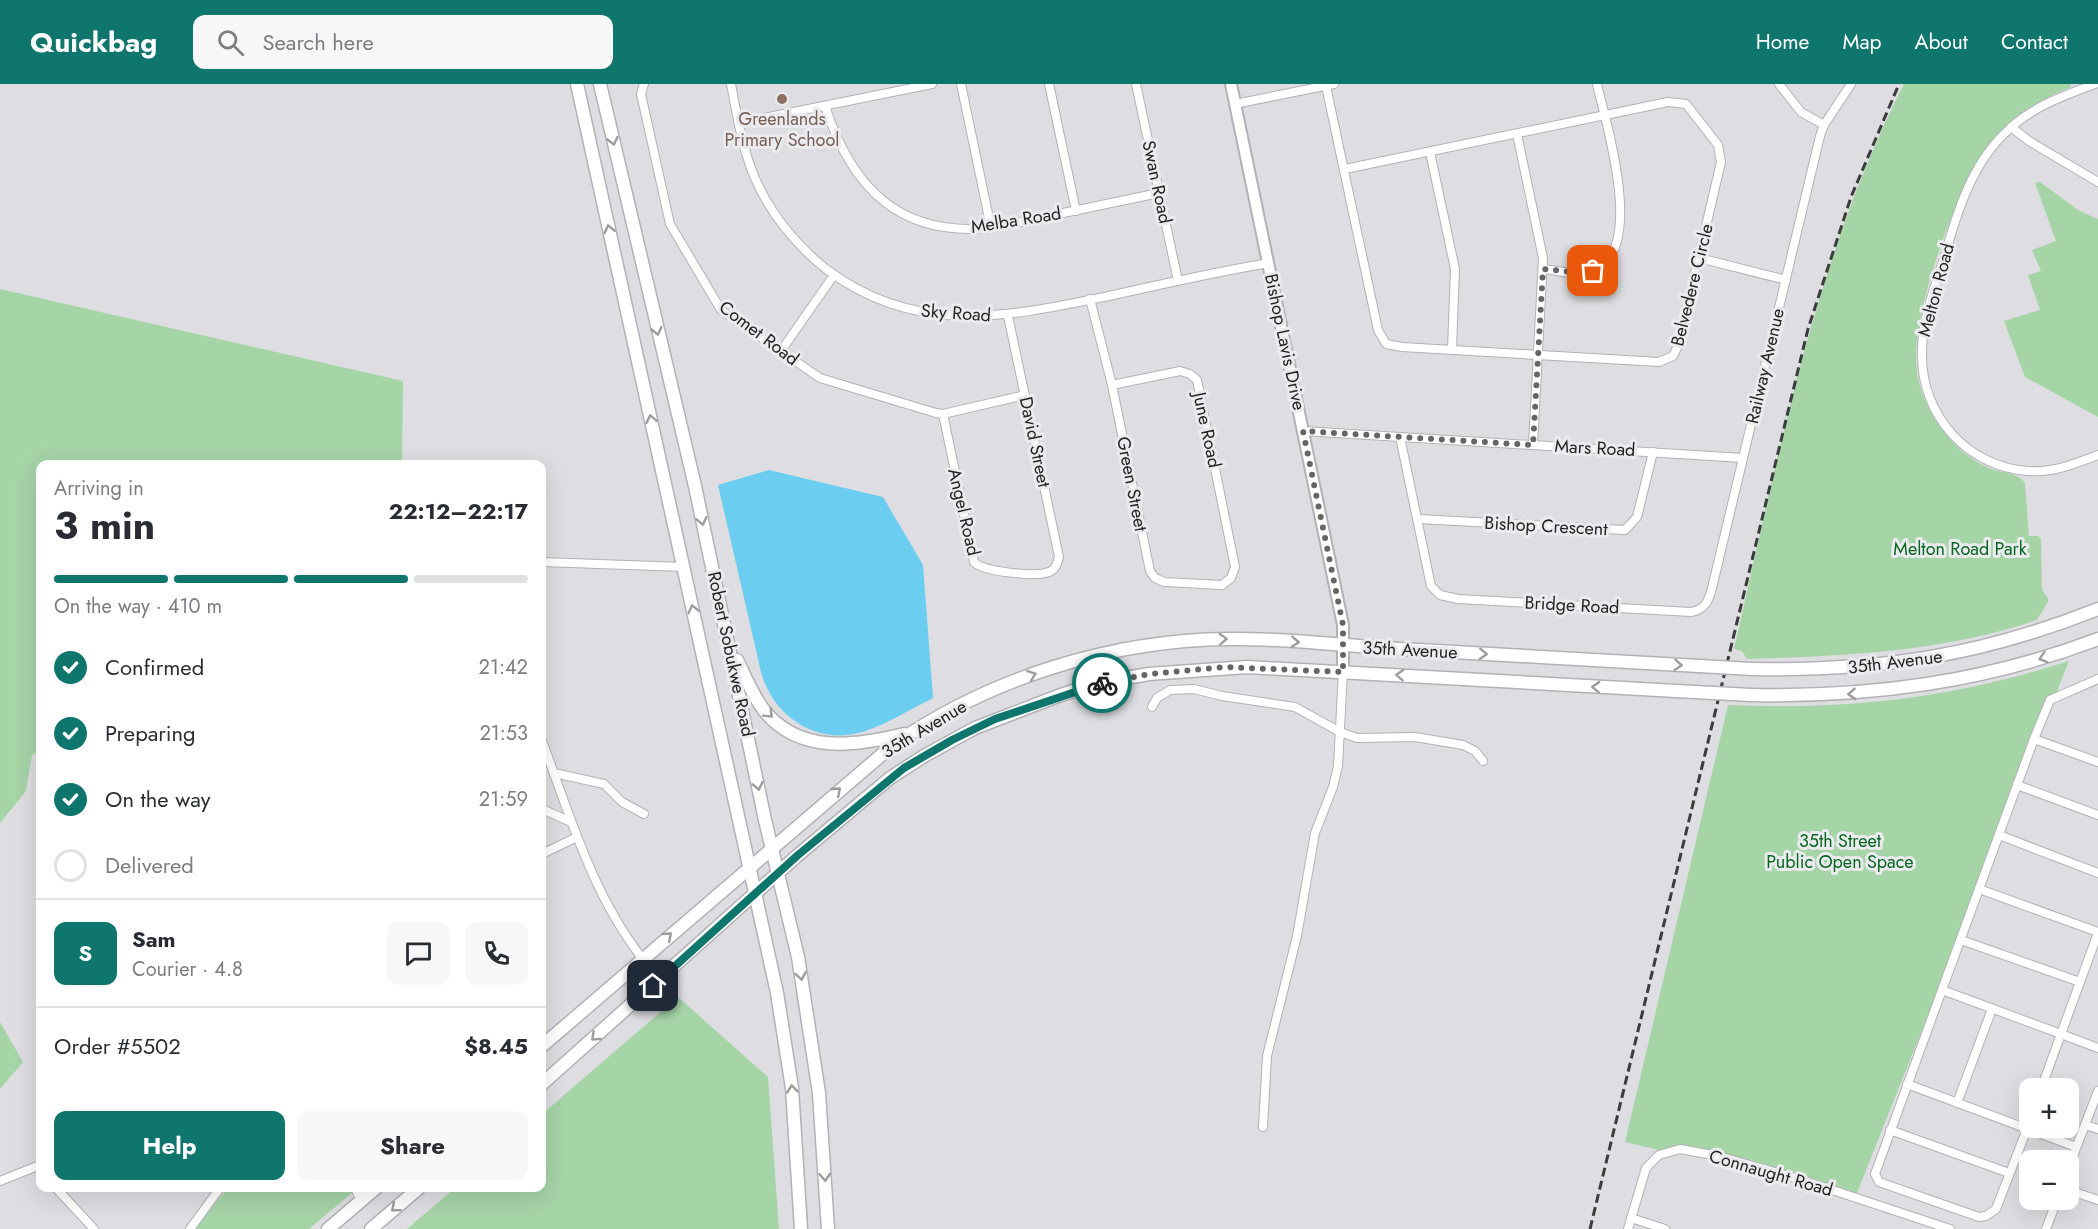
<!DOCTYPE html>
<html lang="en">
<head>
<meta charset="utf-8">
<style>
	:root { --surface:#fff; --page:#f7f7f7; --text:#2b2b33; --muted:#7c7c81; --line:#e1e1e2; --accent:#0f766e }
	body { margin:0; font-family:Jost,sans-serif; background:var(--page); color:var(--text); height:100vh; display:flex; flex-direction:column; font-size:22px; white-space:nowrap }
	* { box-sizing:border-box; margin:0 }
	p { font-size:20px; color:var(--muted) }
	.icon { flex:none; width:33px; height:33px; fill:none; stroke:currentColor; stroke-width:2; stroke-linecap:round; stroke-linejoin:round }
	.map { position:relative; flex:1; overflow:hidden }
	.side { position:absolute; left:36px; top:376px; width:510px; height:732px; display:flex; flex-direction:column; background:var(--surface); border-radius:12px; box-shadow:0 6px 24px #0002 }
	.side>* { flex:none }
	.buttons { position:absolute; left:2019px; top:994px; display:grid; gap:12px }
	.buttons a { display:grid; place-items:center; width:60px; height:60px; border-radius:12px; background:var(--surface); box-shadow:0 6px 24px #0002; font-size:30px }
	.pin { position:absolute; display:grid; place-items:center; width:51px; height:51px; color:#fff; margin:-26px; border-radius:12px; box-shadow:0 3px 9px #0006 }
	.courier { position:absolute; display:grid; place-items:center; width:60px; height:60px; margin:-30px; border:4px solid #0f766e; border-radius:50%; background:#fff; color:#222; box-shadow:0 2px 8px #0007 }
	.headline em { font-style:normal; font-weight:700 }
	.headline div { display:flex; flex-direction:column-reverse }
	.headline { display:flex; align-items:center; justify-content:space-between; height:102px; padding:0 18px }
	h1 { font-size:39px; font-weight:700; line-height:45px }
	.bar { display:grid; grid-template-columns:repeat(4,1fr); gap:9px 6px; align-content:center; height:72px; padding:0 18px }
	.bar i { height:8px; border-radius:4px; background:var(--line) }
	.bar .on { background:var(--accent) }
	.bar p { grid-column:span 4 }
	.line { display:flex; align-items:center; gap:15px; padding:0 18px; border-top:2px solid var(--line) }
	.line div { flex:1 }
	.round { display:grid; place-items:center; flex:none; width:63px; height:63px; border-radius:12px; background:var(--page) }
	ol { padding:0 18px; list-style:none }
	li { display:flex; align-items:center; gap:18px; height:66px }
	li p { margin-inline-start:auto }
	li .icon { padding:6px; border-radius:50%; background:var(--accent); color:#fff; stroke-width:4 }
	li:last-child { color:var(--muted) }
	li i { width:33px; height:33px; border:3px solid var(--line); border-radius:50% }
	.button { display:flex; gap:12px; margin-top:auto; padding:12px 18px }
	.button a { flex:1; height:69px; border-radius:12px; background:var(--accent); color:#fff; font-size:24px; font-weight:700; line-height:69px; text-align:center }
	.button a+a { background:var(--page); color:var(--text) }
	header { display:flex; align-items:center; gap:36px; box-sizing:border-box; height:84px; padding:0 30px; background:var(--accent); color:#fff }
	header strong { font-size:28px }
	nav { display:flex; gap:33px; margin-inline-start:auto; font-size:21px }
	.search { width:420px; height:54px; background:var(--page); display:flex; align-items:center; gap:15px; box-sizing:border-box; padding:0 21px; border-radius:12px; color:var(--muted); font-size:22px }
	.map>svg:first-child { display:block }
</style>
</head>
<body>
<header>
<strong>Quickbag</strong>
<div class="search"><svg class="icon" aria-label="search" viewBox="0 0 24 24"><circle cx="10" cy="10" r="6"/><path d="M15 15l6 6"/></svg>Search here</div>
<nav><a>Home</a><a>Map</a><a>About</a><a>Contact</a></nav>
</header>
<div class="map">
<svg width="2098" height="1145" viewBox="0 0 2098 1145">
	<rect width="100%" height="100%" fill="#dedee2"/>
	<g fill="#a5d4a7">
		<path d="M1904 0H2070L2071 3C2043 14 2017 29 1996 52 1960 91 1916 219 1916 272 1916 291 1921 311 1931 328 1944 352 1964 373 1989 384 2001 389 2018 388 2025 399L2029 452H2038L2041 455 2042 505 2049 516 2037 536C1943 568 1845 572 1747 575L1742 567 1734 565C1778 374 1814 176 1904 0Z"/>
		<polygon points="2040,98 2078,126 2098,135 2098,333 2025,293 2004,237 2040,226 2028,191 2041,187 2032,166 2056,157 2035,99"/>
		<polygon points="0,205 403,297 402,381 40,381 40,667 32,671 26,707 0,739"/>
		<path d="M2069 577 1857 1109 1718 1068 1683 1061 1659 1066 1625 1058 1728 621C1852 626 1951 614 2069 577Z"/>
		<polygon points="678,913 768,993 779,1145 407,1145 455,1104 542,1104 542,1030"/>
		<polygon points="0,938 23,978 0,1005"/>
		<polygon points="228,1104 351,1104 352,1109 309,1145 194,1145"/>
	</g>
	<path fill="#6bcef1" d="M769 386 883 413 923 481 933 614C913 624 892 637 871 645 823 665 774 636 761 588L718 401Z"/>
	<g fill="none" stroke-linecap="round" stroke-linejoin="round">
		<g stroke="#b2b2b6" stroke-width="10">
			<g id="street">
				<polyline points="644,0 641,10 670,140 721,226 820,294 936,329 943,330 1025,311"/>
				<path d="M731 0C737 31 742 63 754 92 769 128 796 161 826 185 916 253 1007 233 1109 212 1162 200 1215 188 1269 179"/>
				<polyline points="961,0 991,144"/>
				<polyline points="1049,0 1076,127"/>
				<polyline points="1136,0 1178,197"/>
				<polyline points="1779,0 1801,28 1824,41"/>
				<path d="M2095 0C2062 12 2029 24 2004 50 1972 81 1957 128 1945 171 1935 203 1921 237 1922 272 1922 331 1967 383 2028 387 2052 389 2075 380 2098 371"/>
				<polyline points="1326,2 1378,246 1386,260 1402,263 1659,278 1673,272 1678,262 1721,78 1718,61 1686,20 1668,18 1345,85"/>
				<polyline points="1235,20 1334,0"/>
				<path d="M825 22C852 104 899 153 991 144L1159 109"/>
				<polyline points="739,39 932,0"/>
				<polyline points="2011,43 2029,57 2098,98"/>
				<polyline points="1517,50 1543,174 1533,361"/>
				<polyline points="1430,68 1455,185 1452,265"/>
				<polyline points="1699,174 1786,196"/>
				<path d="M1543 185C1558 186 1579 193 1594 187 1646 165 1606 40 1597 0"/>
				<polyline points="1090,215 1112,301 1150,487 1155,494 1164,498 1222,501 1231,494 1235,483 1197,296 1190,290 1180,287 1112,301"/>
				<polyline points="781,267 834,191"/>
				<path d="M943 330 974 478C983 488 1036 493 1049 488 1056 485 1057 480 1059 473L1008 232"/>
				<polyline points="1303,347 1743,374"/>
				<path d="M1400 353 1431 502 1440 511 1458 515 1691 528C1705 526 1709 516 1712 504L1820 52 1824 41 1851 0"/>
				<polyline points="1418,435 1625,446 1637,433 1653,368"/>
				<polyline points="542,478 684,483"/>
				<polyline points="1152,623 1157,614 1170,606 1194,605 1222,612 1295,623 1340,648 1357,654 1415,653 1463,661 1475,667 1483,677"/>
				<polyline points="2034,655 2050,616 2098,595"/>
				<path d="M542 657C570 731 592 810 642 874"/>
				<polyline points="554,689 604,700 622,718 644,730"/>
				<polyline points="2017,701 2098,731"/>
				<polyline points="542,725 571,738"/>
				<polyline points="1999,751 2098,789"/>
				<polyline points="542,770 577,753"/>
				<polyline points="1979,805 2098,848"/>
				<polyline points="2098,849 2061,950 2098,964"/>
				<polyline points="1961,856 2080,898"/>
				<polyline points="1942,906 2034,655 2098,678"/>
				<polyline points="1907,1000 2076,1063"/>
				<polyline points="1957,1019 1992,925"/>
				<polyline points="2030,1037 1996,1125 1986,1132 1979,1133 1879,1098 1875,1090 1942,906 2061,950 2041,1005"/>
				<polyline points="2085,1041 2098,1045"/>
				<polyline points="1263,1043 1267,972 1297,852 1315,749 1333,703 1338,682 1343,588"/>
				<polyline points="1890,1046 2009,1089"/>
				<polyline points="2068,1085 2098,1007"/>
				<polyline points="0,1097 40,1081"/>
				<polyline points="56,1104 94,1145"/>
				<polyline points="355,1104 361,1117"/>
				<polyline points="2068,1106 2098,1116"/>
				<polyline points="1631,1134 1665,1145"/>
				<polyline points="190,1145 220,1104"/>
				<polyline points="1628,1145 1646,1084 1659,1071 1680,1065 1718,1072 1799,1095 1950,1145"/>
				<polyline points="2046,1145 2057,1116"/>
			</g>
		</g>
		<g stroke="#b2b2b6" stroke-width="14">
			<polyline id="secondary" points="1231,0 1343,541 1343,588"/>
		</g>
		<g stroke="#b2b2b6" stroke-width="15">
			<g id="primary">
				<polyline points="577,0 777,909 792,1004 801,1145"/>
				<polyline points="600,0 695,402 765,736 798,873 819,1009 828,1145"/>
				<path d="M737 576C745 592 752 610 763 625 798 671 856 662 904 650"/>
				<path d="M1752 585C1879 587 1980 572 2098 525"/>
				<path d="M1751 611C1872 613 1985 598 2098 555"/>
				<path d="M542 962 893 661C990 594 1111 556 1229 555 1286 554 1344 562 1401 565 1500 571 1600 576 1699 582"/>
				<polyline points="542,1000 798,771 890,694 924,672 975,644 1058,612 1098,599 1149,590 1247,583 1676,607"/>
				<polyline points="328,1145 376,1104"/>
				<polyline points="371,1145 419,1104"/>
			</g>
		</g>
		<use href="#street" stroke="#fff" stroke-width="8"/>
		<use href="#secondary" stroke="#fff" stroke-width="10"/>
		<use href="#primary" stroke="#fff" stroke-width="12"/>
		<polyline stroke="#3c3c3e" stroke-width="3" stroke-dasharray="9 4.5" stroke-linecap="butt" points="1590,1145 1808,245 1851,113 1899,0"/>
		<g stroke="#b2b2b6" stroke-width="15" stroke-linecap="butt">
			<g id="primary-bridge">
				<polyline points="1699,582 1752,585"/>
				<polyline points="1676,607 1751,611"/>
			</g>
		</g>
		<use href="#primary-bridge" stroke="#fff" stroke-width="12"/>
	</g>
	<defs><path id="oneway-chevron" d="M-2-3.5L2.5 0L-2 3.5" fill="none" stroke-width="1.6" stroke-linecap="round" stroke-linejoin="round" transform="scale(1.5)"/></defs>
	<g stroke="#9c9c9d">
		<use href="#oneway-chevron" transform="translate(613 57) rotate(77)"/>
		<use href="#oneway-chevron" transform="translate(609 145) rotate(-103)"/>
		<use href="#oneway-chevron" transform="translate(657 247) rotate(77)"/>
		<use href="#oneway-chevron" transform="translate(651 335) rotate(-102)"/>
		<use href="#oneway-chevron" transform="translate(702 437) rotate(78)"/>
		<use href="#oneway-chevron" transform="translate(693 525) rotate(-103)"/>
		<use href="#oneway-chevron" transform="translate(1223 555) rotate(-2)"/>
		<use href="#oneway-chevron" transform="translate(1295 558) rotate(4)"/>
		<use href="#oneway-chevron" transform="translate(1483 570) rotate(3)"/>
		<use href="#oneway-chevron" transform="translate(2043 574) rotate(163)"/>
		<use href="#oneway-chevron" transform="translate(1678 581) rotate(4)"/>
		<use href="#oneway-chevron" transform="translate(1032 591) rotate(-20)"/>
		<use href="#oneway-chevron" transform="translate(1400 591) rotate(-177)"/>
		<use href="#oneway-chevron" transform="translate(1596 603) rotate(-177)"/>
		<use href="#oneway-chevron" transform="translate(1852 610) rotate(176)"/>
		<use href="#oneway-chevron" transform="translate(769 630) rotate(45)"/>
		<use href="#oneway-chevron" transform="translate(758 702) rotate(78)"/>
		<use href="#oneway-chevron" transform="translate(837 707) rotate(-41)"/>
		<use href="#oneway-chevron" transform="translate(668 852) rotate(-41)"/>
		<use href="#oneway-chevron" transform="translate(801 892) rotate(80)"/>
		<use href="#oneway-chevron" transform="translate(595 953) rotate(138)"/>
		<use href="#oneway-chevron" transform="translate(792 1005) rotate(-96)"/>
		<use href="#oneway-chevron" transform="translate(825 1093) rotate(87)"/>
		<use href="#oneway-chevron" transform="translate(395 1124) rotate(140)"/>
	</g>
	<g fill="none" stroke-linecap="round" stroke-linejoin="round">
		<polyline stroke="#656567" stroke-width="6" stroke-dasharray="0 10.8" points="1102,599 1149,590 1224,583 1343,588 1343,541 1303,347 1533,361 1543,185 1583,189 1593,187"/>
		<polyline stroke="#0f766e" stroke-width="8" points="653,902 798,771 904,684 952,656 995,635 1102,599"/>
	</g>
	<circle fill="#8d6e63" stroke="#ebebef" stroke-width="2" cx="782" cy="15" r="6"/>
	<g text-anchor="middle" dominant-baseline="central" stroke-width="6" stroke-linejoin="round" paint-order="stroke">
		<g font-size="18" fill="#785e54" stroke="#ebebef">
			<text x="782" y="35">Greenlands<tspan x="782" dy="21">Primary School</tspan></text>
		</g>
		<g font-size="18" fill="#242425" stroke="#ebebef">
			<text transform="translate(1157 98) rotate(78)">Swan Road</text>
			<text transform="translate(1016 136) rotate(-9)">Melba Road</text>
			<text transform="translate(1692 201) rotate(-76)">Belvedere Circle</text>
			<text transform="translate(1936 206) rotate(-75)">Melton Road</text>
			<text transform="translate(956 229) rotate(4)">Sky Road</text>
			<text transform="translate(759 249) rotate(37)">Comet Road</text>
			<text transform="translate(1285 258) rotate(78)">Bishop Lavis Drive</text>
			<text transform="translate(1765 282) rotate(-77)">Railway Avenue</text>
			<text transform="translate(1207 346) rotate(78)">June Road</text>
			<text transform="translate(1035 358) rotate(78)">David Street</text>
			<text transform="translate(1595 364) rotate(3)">Mars Road</text>
			<text transform="translate(1132 400) rotate(79)">Green Street</text>
			<text transform="translate(964 428) rotate(77)">Angel Road</text>
			<text transform="translate(1546 442) rotate(3)">Bishop Crescent</text>
			<text transform="translate(1572 521) rotate(3)">Bridge Road</text>
			<text transform="translate(1410 566) rotate(3)">35th Avenue</text>
			<text transform="translate(731 570) rotate(78)">Robert Sobukwe Road</text>
			<text transform="translate(1895 578) rotate(-7)">35th Avenue</text>
			<text transform="translate(924 645) rotate(-31)">35th Avenue</text>
			<text transform="translate(1771 1089) rotate(16)">Connaught Road</text>
		</g>
		<g font-size="18" fill="#06681f" stroke="#ebebef">
			<text x="1960" y="465">Melton Road Park</text>
			<text x="1840" y="757">35th Street<tspan x="1840" dy="21">Public Open Space</tspan></text>
		</g>
	</g>
</svg>
<div class="buttons">
<a>+</a>
<a>−</a>
</div>
<div class="pin" style="left:1593px;top:187px;background:#ea580c"><svg class="icon" aria-label="bag" viewBox="0 0 24 24"><path d="M5 8h14l-1 12H6zM9 8a3 3 0 0 1 6 0"/></svg></div>
<div class="pin" style="left:653px;top:902px;background:#1f2937"><svg class="icon" aria-label="home" viewBox="0 0 24 24"><path d="M3 11l9-7 9 7M6 9v11h12V9"/></svg></div>
<div class="courier" style="left:1102px;top:599px"><svg class="icon" aria-label="bike" viewBox="0 0 24 24"><circle cx="6" cy="16" r="4"/><circle cx="18" cy="16" r="4"/><path d="M6 16l4-8h5l3 8M10 8l3 8H6M13 5h3"/></svg></div>
<section class="side">
<div class="headline"><div><h1>3 min</h1><p>Arriving in</p></div><em>22:12–22:17</em></div>
<div class="bar"><i class="on"></i><i class="on"></i><i class="on"></i><i></i><p>On the way · 410 m</p></div>
<ol>
<li><svg class="icon" aria-label="check" viewBox="0 0 24 24"><path d="M5 12l5 5 9-10"/></svg>Confirmed<p>21:42</p></li>
<li><svg class="icon" aria-label="check" viewBox="0 0 24 24"><path d="M5 12l5 5 9-10"/></svg>Preparing<p>21:53</p></li>
<li><svg class="icon" aria-label="check" viewBox="0 0 24 24"><path d="M5 12l5 5 9-10"/></svg>On the way<p>21:59</p></li>
<li><i></i>Delivered</li>
</ol>
<div class="line" style="height:108px"><b class="round" style="background:var(--accent);color:#fff">S</b><div><b>Sam</b><p>Courier · 4.8</p></div><a class="round"><svg class="icon" aria-label="chat" viewBox="0 0 24 24"><path d="M4 5h16v11H9l-5 4z"/></svg></a><a class="round"><svg class="icon" aria-label="phone" viewBox="0 0 24 24"><path d="M5 4h4l2 5-3 2q2 4 5 5l2-3 5 2v4C11 20 4 13 5 4z"/></svg></a></div>
<div class="line" style="height:78px"><div>Order #5502</div><b>$8.45</b></div>
<div class="button"><a>Help</a><a>Share</a></div>
</section>
</div>
</body>
</html>
